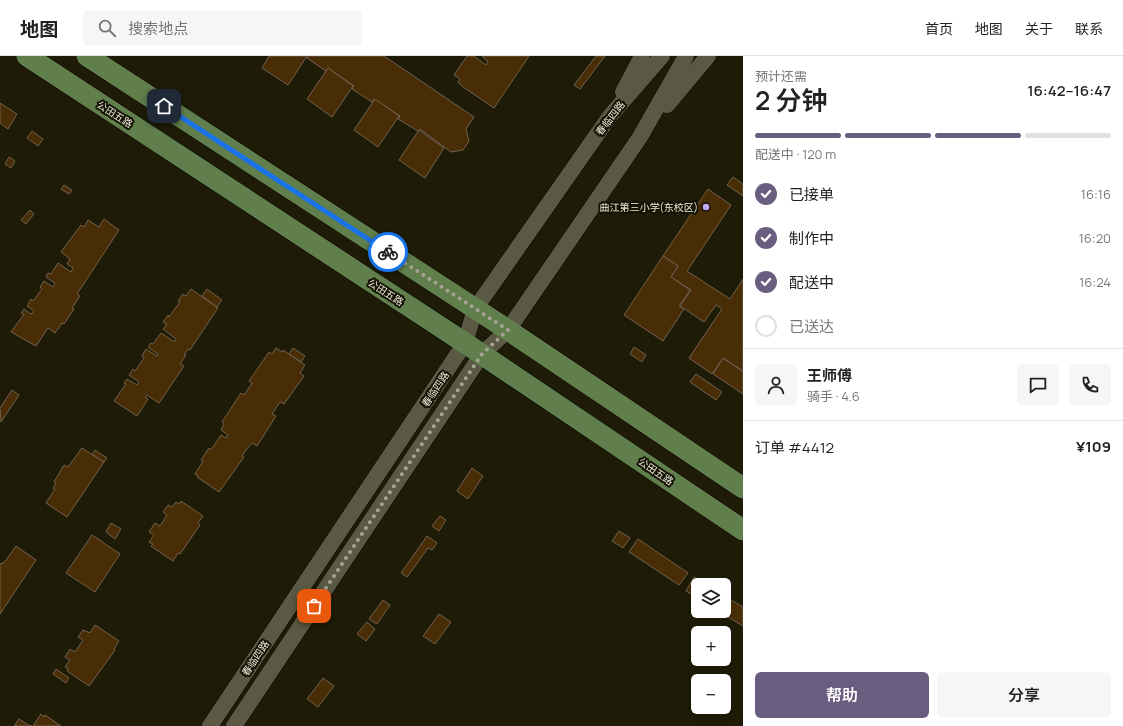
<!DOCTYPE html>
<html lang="zh">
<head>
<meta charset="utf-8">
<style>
	:root { --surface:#fff; --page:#f6f6f6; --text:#222; --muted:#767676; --line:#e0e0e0; --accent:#695e80 }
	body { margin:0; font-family:Manrope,"Noto Sans SC",sans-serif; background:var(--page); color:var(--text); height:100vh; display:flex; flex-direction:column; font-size:15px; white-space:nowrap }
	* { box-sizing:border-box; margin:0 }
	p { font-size:13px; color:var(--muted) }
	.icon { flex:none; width:22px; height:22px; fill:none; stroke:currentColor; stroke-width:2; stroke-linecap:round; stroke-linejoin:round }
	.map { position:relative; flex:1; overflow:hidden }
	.details { display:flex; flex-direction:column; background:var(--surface); width:380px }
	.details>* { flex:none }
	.buttons { position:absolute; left:691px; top:522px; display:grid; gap:8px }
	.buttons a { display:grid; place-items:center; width:40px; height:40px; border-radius:6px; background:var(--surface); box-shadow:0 2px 6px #0003; font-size:20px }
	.pin { position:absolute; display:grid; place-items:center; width:34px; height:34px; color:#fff; margin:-17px; border-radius:8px; box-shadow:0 2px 6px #0006 }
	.courier { position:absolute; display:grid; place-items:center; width:40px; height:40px; margin:-20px; border:3px solid #1a73e8; border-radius:50%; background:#fff; color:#222; box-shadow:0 1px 5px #0007 }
	.headline em { font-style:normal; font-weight:600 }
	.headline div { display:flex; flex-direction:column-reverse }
	.headline { display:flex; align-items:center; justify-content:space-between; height:68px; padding:0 12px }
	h1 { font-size:26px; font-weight:600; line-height:30px }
	.bar { display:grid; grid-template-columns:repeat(4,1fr); gap:6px 4px; align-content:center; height:48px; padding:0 12px }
	.bar i { height:5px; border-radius:3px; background:var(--line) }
	.bar .current { background:var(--accent) }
	.bar p { grid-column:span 4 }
	.line { display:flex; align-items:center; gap:10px; padding:0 12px; border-top:1px solid var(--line) }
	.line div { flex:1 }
	.round { display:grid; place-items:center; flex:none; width:42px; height:42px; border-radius:6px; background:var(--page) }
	ol { padding:0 12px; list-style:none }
	li { display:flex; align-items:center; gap:12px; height:44px }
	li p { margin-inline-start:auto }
	li .icon { padding:4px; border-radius:50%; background:var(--accent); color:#fff; stroke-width:4 }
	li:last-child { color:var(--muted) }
	li i { width:22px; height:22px; border:2px solid var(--line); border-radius:50% }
	.cta { display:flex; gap:8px; margin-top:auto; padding:8px 12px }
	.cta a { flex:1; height:46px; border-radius:6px; background:var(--accent); color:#fff; font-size:16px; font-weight:600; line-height:46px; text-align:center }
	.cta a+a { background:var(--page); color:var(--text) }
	header { display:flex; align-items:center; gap:24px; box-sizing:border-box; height:56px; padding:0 20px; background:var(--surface); border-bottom:1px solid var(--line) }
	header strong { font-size:19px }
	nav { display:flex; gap:22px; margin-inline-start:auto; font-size:14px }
	.search { width:280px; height:36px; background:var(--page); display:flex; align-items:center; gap:10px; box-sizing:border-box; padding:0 14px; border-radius:6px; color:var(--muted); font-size:15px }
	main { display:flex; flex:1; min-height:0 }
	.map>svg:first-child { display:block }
</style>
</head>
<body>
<header>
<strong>地图</strong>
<div class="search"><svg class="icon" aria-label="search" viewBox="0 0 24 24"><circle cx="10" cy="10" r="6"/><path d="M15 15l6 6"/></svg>搜索地点</div>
<nav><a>首页</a><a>地图</a><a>关于</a><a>联系</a></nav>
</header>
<main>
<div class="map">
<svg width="743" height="670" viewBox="0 0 743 670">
	<rect width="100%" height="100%" fill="#1e1c07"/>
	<g fill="#482d07" stroke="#71614f">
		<polygon points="269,0 307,0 288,29 262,12"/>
		<polygon points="308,0 384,0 474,61 466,73 469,85 463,94 451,96 420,73 418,75 398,63 400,60 374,43 372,46 352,33 354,30 328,12 326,15 307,2"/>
		<polygon points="467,0 474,0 486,9 488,6 482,0 529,0 494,52 463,31 458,26 460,23 454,19"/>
		<polygon points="596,0 605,0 580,33 574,29"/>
		<polygon points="328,12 353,30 332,61 307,43"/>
		<polygon points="375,43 399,60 378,91 354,74"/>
		<polygon points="0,47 17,58 8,73 0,67"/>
		<polygon points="419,74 444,92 425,122 399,104"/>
		<polygon points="32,75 43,83 38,90 27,82"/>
		<polygon points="9,101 15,105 11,112 5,108"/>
		<polygon points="733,121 743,128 743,140 727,129"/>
		<polygon points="64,129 72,134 69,138 61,133"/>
		<polygon points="708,133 731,149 687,215 730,243 743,223 743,315 723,302 712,318 689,302 722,253 716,249 704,266 680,250 691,234 671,221 678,210 663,200"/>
		<polygon points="30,154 34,158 26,168 21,164"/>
		<polygon points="104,163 119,174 77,238 80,240 72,252 74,253 64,268 62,267 55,277 48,272 36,290 11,276 24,258 21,257 24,253 31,258 34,255 27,250 31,243 33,245 42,233 40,231 44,225 53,231 55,227 46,221 48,217 51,218 58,207 71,216 73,212 67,208 70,203 61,196 81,169 84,171 88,164 99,171"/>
		<polygon points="663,200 678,210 671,221 690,234 679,250 684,253 663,285 624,259"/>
		<polygon points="191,233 218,252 190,294 188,293 184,299 186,299 180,308 184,310 159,347 147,339 145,341 148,343 137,360 114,345 126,328 124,327 127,323 137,329 139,326 129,319 133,313 135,315 144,302 142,300 146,293 157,300 158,298 148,291 151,287 153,288 161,277 173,285 175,285 176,283 163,273 167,268 163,266 168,259 169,261 180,246 178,245 183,238 186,240"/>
		<polygon points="207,233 222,244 217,251 202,240"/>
		<polygon points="634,291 646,299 642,306 630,298"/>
		<polygon points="276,292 282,296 283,294 305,309 300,317 304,320 284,348 280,346 272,358 276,360 257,390 252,387 246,394 242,400 244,401 219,436 197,421 198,420 195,418 203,405 201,404 209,392 211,394 221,379 226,382 228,379 221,374 224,368 222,366 241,337 244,339 252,327 249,325 269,296 272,298"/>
		<polygon points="293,292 305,300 301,306 289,298"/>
		<polygon points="723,302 743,316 743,338 713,318"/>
		<polygon points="696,318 722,336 716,344 690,326"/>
		<polygon points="12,334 19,339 1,366 0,352"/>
		<polygon points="82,392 104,406 67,461 46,447 55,433 53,432 56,427 54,426 64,409 68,411"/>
		<polygon points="95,394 107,402 104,406 92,398"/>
		<polygon points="472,412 483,420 468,443 457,435"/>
		<polygon points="181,445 203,460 198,467 200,469 180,498 178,497 173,505 151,490 153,488 149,486 154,479 149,476 155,467 160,470 167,459 163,456 168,449 172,451 176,446 180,448"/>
		<polygon points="440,460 446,464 439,475 432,470"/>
		<polygon points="111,467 121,473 115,483 106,476"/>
		<polygon points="619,475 630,482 623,492 612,485"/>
		<polygon points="92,479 120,498 95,536 66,517"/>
		<polygon points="427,480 437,487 432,494 428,492 407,521 401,517"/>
		<polygon points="638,483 688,517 679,529 629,496"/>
		<polygon points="16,490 36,504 0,558 0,507 2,508 7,503"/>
		<polygon points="694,521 707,529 698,529 698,542 686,535"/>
		<polygon points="724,540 743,551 743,570 718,555 724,555"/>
		<polygon points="383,544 390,549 377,568 369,563"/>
		<polygon points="439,558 451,566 435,588 423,580"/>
		<polygon points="367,566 375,573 366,585 357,578"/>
		<polygon points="95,569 119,585 114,593 115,594 89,630 67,615 69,613 65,611 70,604 65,601 70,593 75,596 83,584 78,581 83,574 90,577"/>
		<polygon points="56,613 69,622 66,627 53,618"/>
		<polygon points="323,622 334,630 318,651 307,643"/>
		<polygon points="41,658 44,661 45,659 61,670 33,670"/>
		<polygon points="19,663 30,670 32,670 14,670"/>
	</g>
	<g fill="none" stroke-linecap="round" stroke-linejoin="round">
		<g stroke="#080600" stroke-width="17">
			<g id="minor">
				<polyline points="623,36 642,0"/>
				<polyline points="667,49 708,0"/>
				<polyline points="210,670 465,287 475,253 610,60 662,0"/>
				<polyline points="234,670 482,298 508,274 640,81 686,0"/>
			</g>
		</g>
		<g stroke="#080600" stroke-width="22">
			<g id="major">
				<polyline points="27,0 468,289 743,474"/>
				<polyline points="87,0 508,274 743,432"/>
			</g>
		</g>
		<use href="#minor" stroke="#5a5943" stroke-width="16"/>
		<use href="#major" stroke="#617f4d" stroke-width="21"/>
	</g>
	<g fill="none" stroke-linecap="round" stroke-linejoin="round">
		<polyline stroke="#a5a494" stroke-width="4" stroke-dasharray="0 7.2" points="314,550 482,298 508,274 388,196"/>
		<polyline stroke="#1a73e8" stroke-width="5" points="164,50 388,196"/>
	</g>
	<circle fill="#c0a8f3" stroke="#141302" stroke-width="1.5" cx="706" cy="151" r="4"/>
	<g text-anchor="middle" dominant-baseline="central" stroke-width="4" stroke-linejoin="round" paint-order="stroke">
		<g font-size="10" fill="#edede0" stroke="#141302">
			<text transform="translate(115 58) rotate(33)">公田五路</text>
			<text transform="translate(610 62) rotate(-52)">春临四路</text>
			<text transform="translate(386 236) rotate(33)">公田五路</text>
			<text transform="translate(435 333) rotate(-56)">春临四路</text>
			<text transform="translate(656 415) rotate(34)">公田五路</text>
			<text transform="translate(255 602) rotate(-56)">春临四路</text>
		</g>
		<g font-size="10" fill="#edede0" stroke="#141302" text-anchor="end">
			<text x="698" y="151">曲江第三小学(东校区)</text>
		</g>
	</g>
</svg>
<div class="buttons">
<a><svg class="icon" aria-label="layers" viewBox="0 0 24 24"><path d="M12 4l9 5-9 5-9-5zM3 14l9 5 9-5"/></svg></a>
<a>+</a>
<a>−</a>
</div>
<div class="pin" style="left:314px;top:550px;background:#ea580c"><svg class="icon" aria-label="bag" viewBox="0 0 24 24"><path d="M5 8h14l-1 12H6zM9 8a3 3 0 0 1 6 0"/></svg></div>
<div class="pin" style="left:164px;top:50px;background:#1f2937"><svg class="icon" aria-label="home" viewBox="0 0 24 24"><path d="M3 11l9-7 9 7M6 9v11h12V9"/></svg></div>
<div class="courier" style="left:388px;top:196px"><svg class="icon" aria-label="bike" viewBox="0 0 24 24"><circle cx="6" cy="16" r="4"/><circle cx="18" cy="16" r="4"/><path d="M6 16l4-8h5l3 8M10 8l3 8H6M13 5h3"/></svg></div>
</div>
<section class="details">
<div class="headline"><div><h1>2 分钟</h1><p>预计还需</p></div><em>16:42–16:47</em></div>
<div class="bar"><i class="current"></i><i class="current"></i><i class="current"></i><i></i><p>配送中 · 120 m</p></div>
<ol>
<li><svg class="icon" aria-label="check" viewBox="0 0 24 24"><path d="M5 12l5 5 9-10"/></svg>已接单<p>16:16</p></li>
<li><svg class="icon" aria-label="check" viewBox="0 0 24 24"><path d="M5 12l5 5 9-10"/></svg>制作中<p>16:20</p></li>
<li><svg class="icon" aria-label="check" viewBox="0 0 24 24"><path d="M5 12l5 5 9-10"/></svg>配送中<p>16:24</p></li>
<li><i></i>已送达</li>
</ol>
<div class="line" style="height:72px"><a class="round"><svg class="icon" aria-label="person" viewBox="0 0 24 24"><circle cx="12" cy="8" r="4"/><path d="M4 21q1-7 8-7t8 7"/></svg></a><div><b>王师傅</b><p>骑手 · 4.6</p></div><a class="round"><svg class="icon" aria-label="chat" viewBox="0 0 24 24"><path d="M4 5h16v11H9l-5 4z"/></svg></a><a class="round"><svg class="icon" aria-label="phone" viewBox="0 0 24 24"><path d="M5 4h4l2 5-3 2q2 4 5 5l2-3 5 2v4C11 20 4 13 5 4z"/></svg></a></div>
<div class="line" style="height:52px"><div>订单 #4412</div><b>¥109</b></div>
<div class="cta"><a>帮助</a><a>分享</a></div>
</section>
</main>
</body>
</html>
